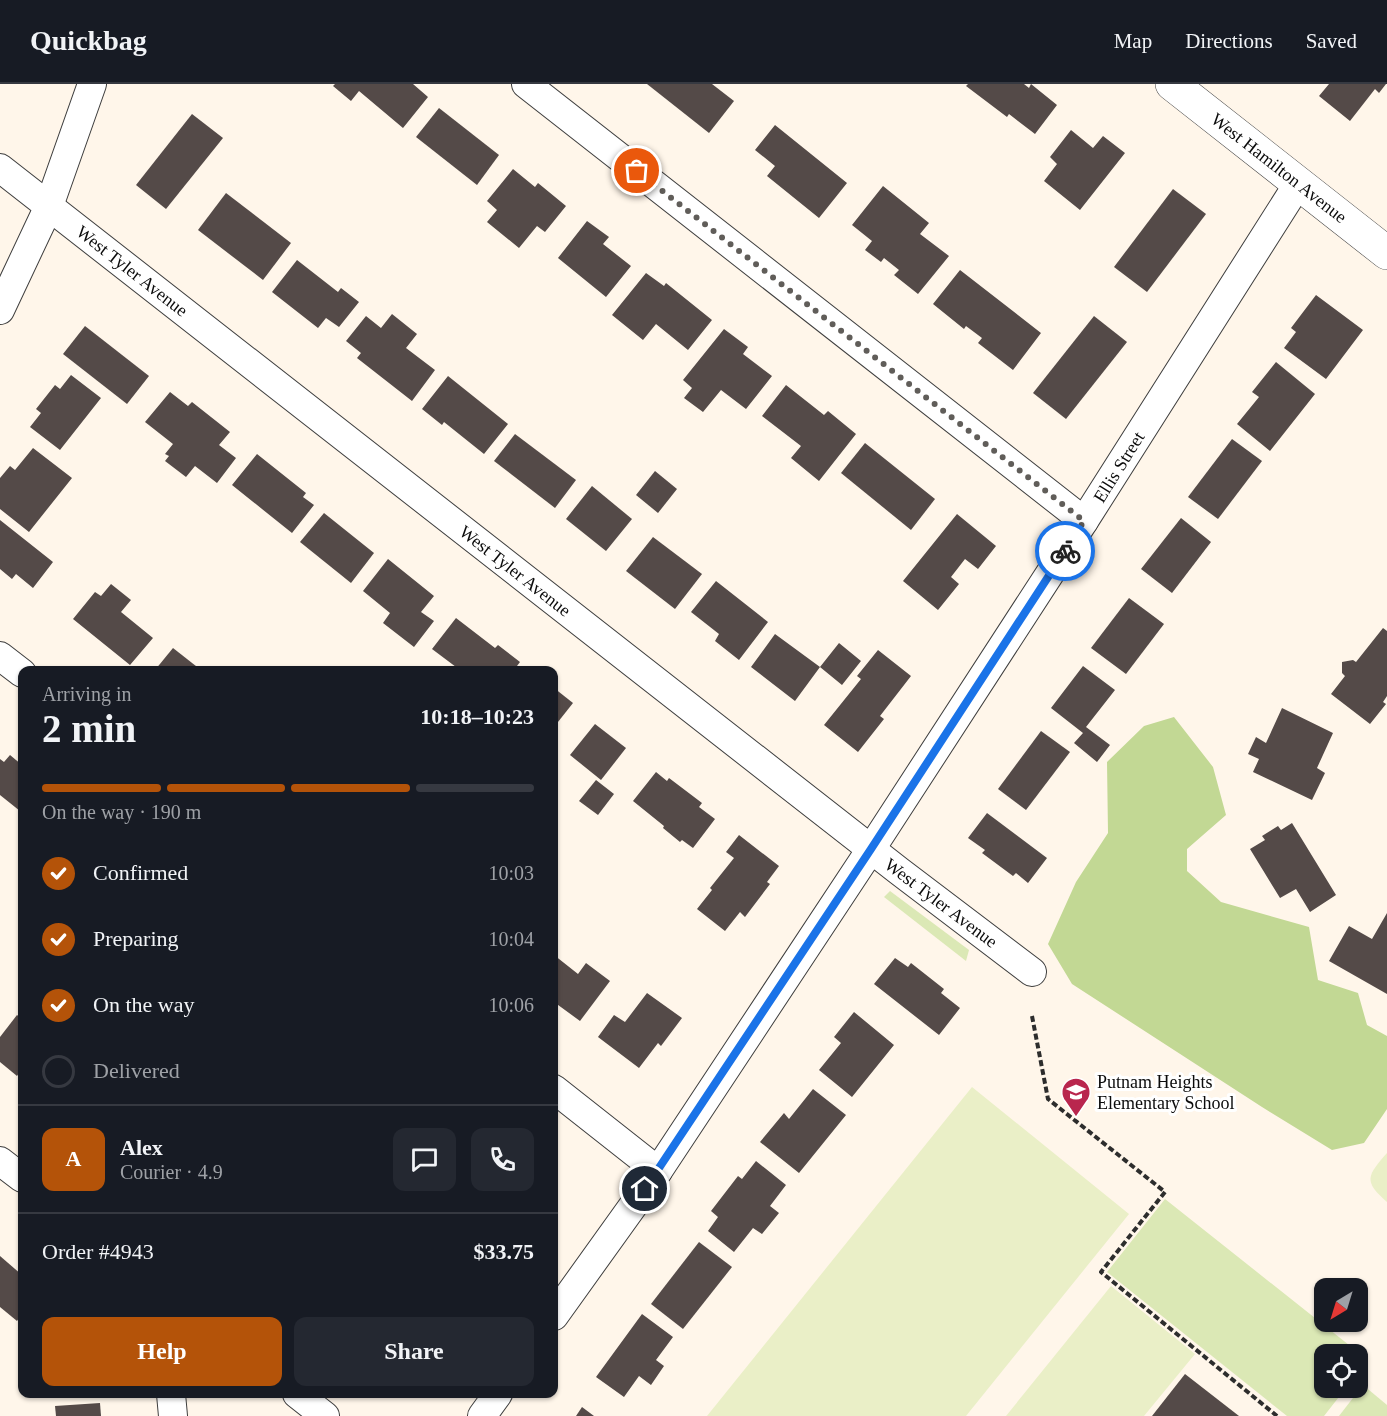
<!DOCTYPE html>
<html lang="en">
<head>
<meta charset="utf-8">
<style>
	:root { --surface:#171b24; --page:#242831; --text:#f1f3f6; --muted:#9ea1a6; --line:#363941; --accent:#b45309 }
	body { margin:0; font-family:Georgia,serif; background:var(--page); color:var(--text); height:100vh; display:flex; flex-direction:column; font-size:22px; white-space:nowrap }
	* { box-sizing:border-box; margin:0 }
	p { font-size:20px; color:var(--muted) }
	.icon { flex:none; width:33px; height:33px; fill:none; stroke:currentColor; stroke-width:2; stroke-linecap:round; stroke-linejoin:round }
	.map { position:relative; flex:1; overflow:hidden }
	.drawer { position:absolute; left:18px; top:582px; width:540px; height:732px; display:flex; flex-direction:column; background:var(--surface); border-radius:12px; box-shadow:0 2px 4px #0004 }
	.drawer>* { flex:none }
	.needle { width:39px; rotate:218deg }
	.fabs { position:absolute; left:1314px; top:1194px; display:grid; gap:12px }
	.fabs a { display:grid; place-items:center; width:54px; height:54px; border-radius:12px; background:var(--surface); box-shadow:0 2px 4px #0004; font-size:30px }
	.pin { position:absolute; display:grid; place-items:center; width:51px; height:51px; color:#fff; margin:-26px; border:3px solid #fff; border-radius:50%; box-shadow:0 2px 6px #0007 }
	.courier { position:absolute; display:grid; place-items:center; width:60px; height:60px; margin:-30px; border:4px solid #1a73e8; border-radius:50%; background:#fff; color:#222; box-shadow:0 2px 8px #0007 }
	.headline em { font-style:normal; font-weight:700 }
	.headline div { display:flex; flex-direction:column-reverse }
	.headline { display:flex; align-items:center; justify-content:space-between; height:102px; padding:0 24px }
	h1 { font-size:39px; font-weight:700; line-height:45px }
	.bar { display:grid; grid-template-columns:repeat(4,1fr); gap:9px 6px; align-content:center; height:72px; padding:0 24px }
	.bar i { height:8px; border-radius:4px; background:var(--line) }
	.bar .current { background:var(--accent) }
	.bar p { grid-column:span 4 }
	.line { display:flex; align-items:center; gap:15px; padding:0 24px; border-top:2px solid var(--line) }
	.line div { flex:1 }
	.round { display:grid; place-items:center; flex:none; width:63px; height:63px; border-radius:12px; background:var(--page) }
	ol { padding:0 24px; list-style:none }
	li { display:flex; align-items:center; gap:18px; height:66px }
	li p { margin-inline-start:auto }
	li .icon { padding:6px; border-radius:50%; background:var(--accent); color:#fff; stroke-width:4 }
	li:last-child { color:var(--muted) }
	li i { width:33px; height:33px; border:3px solid var(--line); border-radius:50% }
	.primary-button { display:flex; gap:12px; margin-top:auto; padding:12px 24px }
	.primary-button a { flex:1; height:69px; border-radius:12px; background:var(--accent); color:#fff; font-size:24px; font-weight:700; line-height:69px; text-align:center }
	.primary-button a+a { background:var(--page); color:var(--text) }
	header { display:flex; align-items:center; gap:36px; box-sizing:border-box; height:84px; padding:0 30px; background:var(--surface); border-bottom:2px solid var(--line) }
	header strong { font-size:28px }
	nav { display:flex; gap:33px; margin-inline-start:auto; font-size:21px }
	.map>svg:first-child { display:block }
</style>
</head>
<body>
<header>
<strong>Quickbag</strong>
<nav><a>Map</a><a>Directions</a><a>Saved</a></nav>
</header>
<div class="map">
<svg width="1387" height="1332" viewBox="0 0 1387 1332">
	<rect width="100%" height="100%" fill="#fff6ea"/>
	<g fill="#dbe8b5">
		<polygon points="890,807 969,866 966,877 884,813"/>
		<polygon points="1165,1115 1349,1261 1351,1270 1324,1270 1324,1304 1346,1304 1324,1332 1287,1332 1107,1188"/>
		<polygon points="1363,1301 1387,1321 1387,1332 1339,1332"/>
	</g>
	<polygon fill="#c2d894" points="1174,633 1213,683 1226,731 1187,765 1187,787 1221,818 1309,843 1318,896 1358,909 1367,941 1387,952 1387,1025 1364,1059 1332,1066 1262,1023 1072,900 1048,860 1076,798 1108,749 1107,678 1144,642"/>
	<g fill="#eaefc7">
		<polygon points="972,1003 1129,1130 966,1332 707,1332"/>
		<path d="M1387 1069V1118C1363 1097 1367 1092 1387 1069Z"/>
		<polygon points="1111,1202 1195,1270 1144,1332 1006,1332"/>
	</g>
	<g fill="#544a48">
		<polygon points="335,0 413,0 428,13 403,44 359,7 351,17 333,2"/>
		<polygon points="647,0 712,0 734,17 709,49"/>
		<polygon points="968,0 1024,0 1029,4 1031,0 1057,21 1035,50 1009,30 1007,33 966,2"/>
		<polygon points="1329,0 1386,0 1379,9 1375,5 1350,37 1319,12"/>
		<polygon points="439,24 499,71 477,101 416,53"/>
		<polygon points="192,30 223,54 166,125 136,101"/>
		<polygon points="775,41 847,99 819,134 767,92 775,82 755,66"/>
		<polygon points="1071,46 1093,64 1103,52 1125,69 1080,126 1044,97 1057,80 1050,73"/>
		<polygon points="513,85 535,103 538,99 566,122 545,148 537,142 519,164 487,138 497,126 487,117"/>
		<polygon points="883,102 929,139 920,150 949,172 918,210 894,191 899,186 884,174 881,178 865,166 872,157 852,141"/>
		<polygon points="1173,105 1206,130 1147,208 1114,183"/>
		<polygon points="226,109 291,159 263,196 198,146"/>
		<polygon points="587,137 609,153 603,160 631,182 606,213 558,174"/>
		<polygon points="297,176 338,208 341,204 359,218 339,243 326,234 318,244 272,208"/>
		<polygon points="960,186 1041,249 1013,286 978,259 982,254 966,242 964,245 933,220"/>
		<polygon points="646,189 664,202 666,199 712,236 688,266 656,240 643,256 612,231"/>
		<polygon points="1316,211 1363,246 1326,295 1284,264 1296,248 1291,244"/>
		<polygon points="392,230 417,250 406,264 435,286 412,317 357,274 361,269 346,257 366,232 381,244"/>
		<polygon points="1094,232 1127,258 1066,335 1033,309"/>
		<polygon points="85,242 149,292 127,320 63,270"/>
		<polygon points="724,245 748,263 743,270 772,292 746,325 721,306 703,328 684,314 692,304 683,296"/>
		<polygon points="1276,278 1315,310 1270,367 1237,340 1259,313 1252,308"/>
		<polygon points="71,291 101,314 60,366 30,343 41,329 36,325 55,301 60,305"/>
		<polygon points="448,292 508,340 484,370 444,338 442,341 422,325"/>
		<polygon points="786,301 824,331 828,327 856,350 819,397 791,374 801,362 762,332"/>
		<polygon points="170,308 188,322 192,318 230,348 219,361 236,374 217,399 195,382 186,393 165,377 169,372 165,370 173,360 145,338"/>
		<polygon points="515,350 576,396 555,424 494,377"/>
		<polygon points="1232,355 1262,377 1218,435 1188,413"/>
		<polygon points="865,359 935,415 911,446 841,389"/>
		<polygon points="33,364 72,394 29,448 0,425 0,394 10,382 15,386"/>
		<polygon points="257,370 306,409 303,413 314,421 292,449 232,401"/>
		<polygon points="655,387 677,405 658,429 636,411"/>
		<polygon points="592,402 632,435 606,467 566,435"/>
		<polygon points="324,429 374,469 351,499 300,458"/>
		<polygon points="957,430 996,462 978,485 965,475 951,493 959,500 938,526 903,497"/>
		<polygon points="1181,434 1211,458 1172,509 1141,485"/>
		<polygon points="0,436 53,478 33,504 16,490 12,495 0,485"/>
		<polygon points="653,453 702,490 675,525 626,487"/>
		<polygon points="388,475 434,512 421,528 434,537 414,563 383,539 390,529 363,507"/>
		<polygon points="716,497 768,538 739,576 715,557 719,550 691,528"/>
		<polygon points="111,500 131,516 121,528 153,554 130,581 73,535 95,508 101,512"/>
		<polygon points="1129,514 1164,540 1126,590 1091,564"/>
		<polygon points="456,534 495,564 498,561 520,578 514,586 460,586 432,565"/>
		<polygon points="1383,544 1387,547 1387,612 1383,618 1386,620 1370,640 1331,610 1345,592 1342,589 1342,578 1353,576 1356,578"/>
		<polygon points="775,550 820,583 839,559 861,577 842,601 820,583 795,617 751,583"/>
		<polygon points="173,564 201,586 155,586"/>
		<polygon points="878,566 911,592 880,632 884,635 858,668 824,641 861,595 857,592"/>
		<polygon points="1083,582 1115,606 1086,643 1110,661 1097,678 1074,659 1083,649 1051,624"/>
		<polygon points="554,604 573,619 554,643"/>
		<polygon points="1282,624 1333,649 1317,684 1325,689 1312,716 1253,688 1259,675 1248,670 1256,653 1266,659"/>
		<polygon points="595,640 626,664 601,696 570,671"/>
		<polygon points="1041,647 1070,668 1026,726 998,705"/>
		<polygon points="10,671 22,681 22,724 20,727 0,711 0,675 4,678"/>
		<polygon points="656,688 667,697 669,694 702,719 699,723 715,735 693,764 682,756 680,758 663,744 664,742 633,717"/>
		<polygon points="596,696 614,710 598,731 579,717"/>
		<polygon points="987,729 1047,774 1028,799 1016,789 1013,792 982,769 985,766 968,754"/>
		<polygon points="1292,739 1336,811 1310,828 1296,805 1280,814 1250,765 1265,756 1262,752 1278,742 1281,746"/>
		<polygon points="739,751 779,782 767,798 770,800 745,833 740,828 725,847 697,825 712,806 710,804 734,774 726,768"/>
		<polygon points="1387,829 1387,910 1329,877 1349,842 1372,855"/>
		<polygon points="554,871 578,890 586,879 610,897 580,937 554,918"/>
		<polygon points="895,874 908,883 911,879 944,905 941,909 960,924 939,951 874,900"/>
		<polygon points="647,909 682,934 661,962 658,959 639,984 598,953 614,931 625,938"/>
		<polygon points="854,928 894,961 852,1013 819,986 841,959 834,953"/>
		<polygon points="17,931 22,935 22,985 17,992 0,978 0,953"/>
		<polygon points="813,1005 846,1031 799,1089 760,1058 784,1029 789,1035"/>
		<polygon points="756,1077 786,1101 770,1122 779,1129 762,1150 753,1144 734,1168 708,1147 718,1133 711,1127 738,1092 742,1095"/>
		<polygon points="699,1158 732,1183 683,1245 651,1220"/>
		<polygon points="0,1172 22,1191 22,1230 17,1237 0,1223"/>
		<polygon points="642,1230 673,1253 656,1276 664,1282 651,1301 639,1292 624,1313 596,1293"/>
		<polygon points="1185,1290 1239,1332 1152,1332"/>
		<polygon points="100,1319 101,1332 56,1332 55,1322"/>
		<polygon points="582,1323 594,1332 576,1332"/>
	</g>
	<g fill="none" stroke-linecap="round" stroke-linejoin="round">
		<g stroke="#3e3e3e" stroke-width="30">
			<g id="minor">
				<polyline points="526,0 1084,437"/>
				<polyline points="0,84 899,787 1032,888"/>
				<polyline points="0,226 49,122 92,0"/>
				<polyline points="0,572 22,589"/>
				<polyline points="554,1005 658,1087"/>
				<polyline points="0,1077 22,1094"/>
				<polyline points="554,1232 658,1087 871,765 1084,437 1298,100"/>
				<polyline points="171,1310 173,1332"/>
				<polyline points="297,1310 325,1332"/>
				<polyline points="482,1332 498,1310"/>
			</g>
		</g>
		<g stroke="#3e3e3e" stroke-width="34">
			<polyline id="tertiary" points="1172,0 1387,169"/>
		</g>
		<polyline stroke="#2d2d2d" stroke-width="4" stroke-dasharray="6 3" stroke-linecap="butt" points="1032,932 1048,1015 1165,1108 1101,1188 1277,1332"/>
		<use href="#minor" stroke="#fff" stroke-width="28"/>
		<use href="#tertiary" stroke="#fff" stroke-width="33"/>
	</g>
	<g fill="none" stroke-linecap="round" stroke-linejoin="round">
		<polyline stroke="#605d59" stroke-width="6" stroke-dasharray="0 10.8" points="637,87 1084,437 1065,467"/>
		<polyline stroke="#1a73e8" stroke-width="8" points="645,1105 871,765 1065,467"/>
	</g>
	<defs>
		<g id="school-pin" transform="scale(1.5)"><path d="M0 17L-7.5 6A9.5 9.5 0 1 1 7.5 6Z" fill="#b9264e" stroke="#fff"/><path d="M0-5L7-2L0 1L-7-2ZM-4 1L0 2.5L4 1V4Q0 6-4 4Z" fill="#fff"/></g>
	</defs>
	<g fill-rule="evenodd">
		<use href="#school-pin" x="1076" y="1008"/>
	</g>
	<g text-anchor="middle" dominant-baseline="central" stroke-width="6" stroke-linejoin="round" paint-order="stroke">
		<g font-size="18" fill="#0b0b0b" stroke="#fff">
			<text transform="translate(1279 84) rotate(38)">West Hamilton Avenue</text>
			<text transform="translate(132 187) rotate(38)">West Tyler Avenue</text>
			<text transform="translate(1119 383) rotate(-58)">Ellis Street</text>
			<text transform="translate(515 487) rotate(38)">West Tyler Avenue</text>
			<text transform="translate(941 819) rotate(37)">West Tyler Avenue</text>
		</g>
		<g font-size="18" fill="#0b0b0b" stroke="#fff" text-anchor="start">
			<text x="1097" y="998">Putnam Heights<tspan x="1097" dy="21">Elementary School</tspan></text>
		</g>
	</g>
</svg>
<div class="fabs">
<a><svg class="needle" viewBox="-14 -14 28 28"><path d="M0-13l5 13h-10z" fill="#e53935"/><path d="M0 13l5-13h-10z" fill="#9ea1a6"/></svg></a>
<a><svg class="icon" aria-label="locate" viewBox="0 0 24 24"><circle cx="12" cy="12" r="6"/><path d="M12 2v4M12 18v4M2 12h4M18 12h4"/></svg></a>
</div>
<div class="pin" style="left:637px;top:87px;background:#ea580c"><svg class="icon" aria-label="bag" viewBox="0 0 24 24"><path d="M5 8h14l-1 12H6zM9 8a3 3 0 0 1 6 0"/></svg></div>
<div class="pin" style="left:645px;top:1105px;background:#1f2937"><svg class="icon" aria-label="home" viewBox="0 0 24 24"><path d="M3 11l9-7 9 7M6 9v11h12V9"/></svg></div>
<div class="courier" style="left:1065px;top:467px"><svg class="icon" aria-label="bike" viewBox="0 0 24 24"><circle cx="6" cy="16" r="4"/><circle cx="18" cy="16" r="4"/><path d="M6 16l4-8h5l3 8M10 8l3 8H6M13 5h3"/></svg></div>
<section class="drawer">
<div class="headline"><div><h1>2 min</h1><p>Arriving in</p></div><em>10:18–10:23</em></div>
<div class="bar"><i class="current"></i><i class="current"></i><i class="current"></i><i></i><p>On the way · 190 m</p></div>
<ol>
<li><svg class="icon" aria-label="check" viewBox="0 0 24 24"><path d="M5 12l5 5 9-10"/></svg>Confirmed<p>10:03</p></li>
<li><svg class="icon" aria-label="check" viewBox="0 0 24 24"><path d="M5 12l5 5 9-10"/></svg>Preparing<p>10:04</p></li>
<li><svg class="icon" aria-label="check" viewBox="0 0 24 24"><path d="M5 12l5 5 9-10"/></svg>On the way<p>10:06</p></li>
<li><i></i>Delivered</li>
</ol>
<div class="line" style="height:108px"><b class="round" style="background:var(--accent);color:#fff">A</b><div><b>Alex</b><p>Courier · 4.9</p></div><a class="round"><svg class="icon" aria-label="chat" viewBox="0 0 24 24"><path d="M4 5h16v11H9l-5 4z"/></svg></a><a class="round"><svg class="icon" aria-label="phone" viewBox="0 0 24 24"><path d="M5 4h4l2 5-3 2q2 4 5 5l2-3 5 2v4C11 20 4 13 5 4z"/></svg></a></div>
<div class="line" style="height:78px"><div>Order #4943</div><b>$33.75</b></div>
<div class="primary-button"><a>Help</a><a>Share</a></div>
</section>
</div>
</body>
</html>
